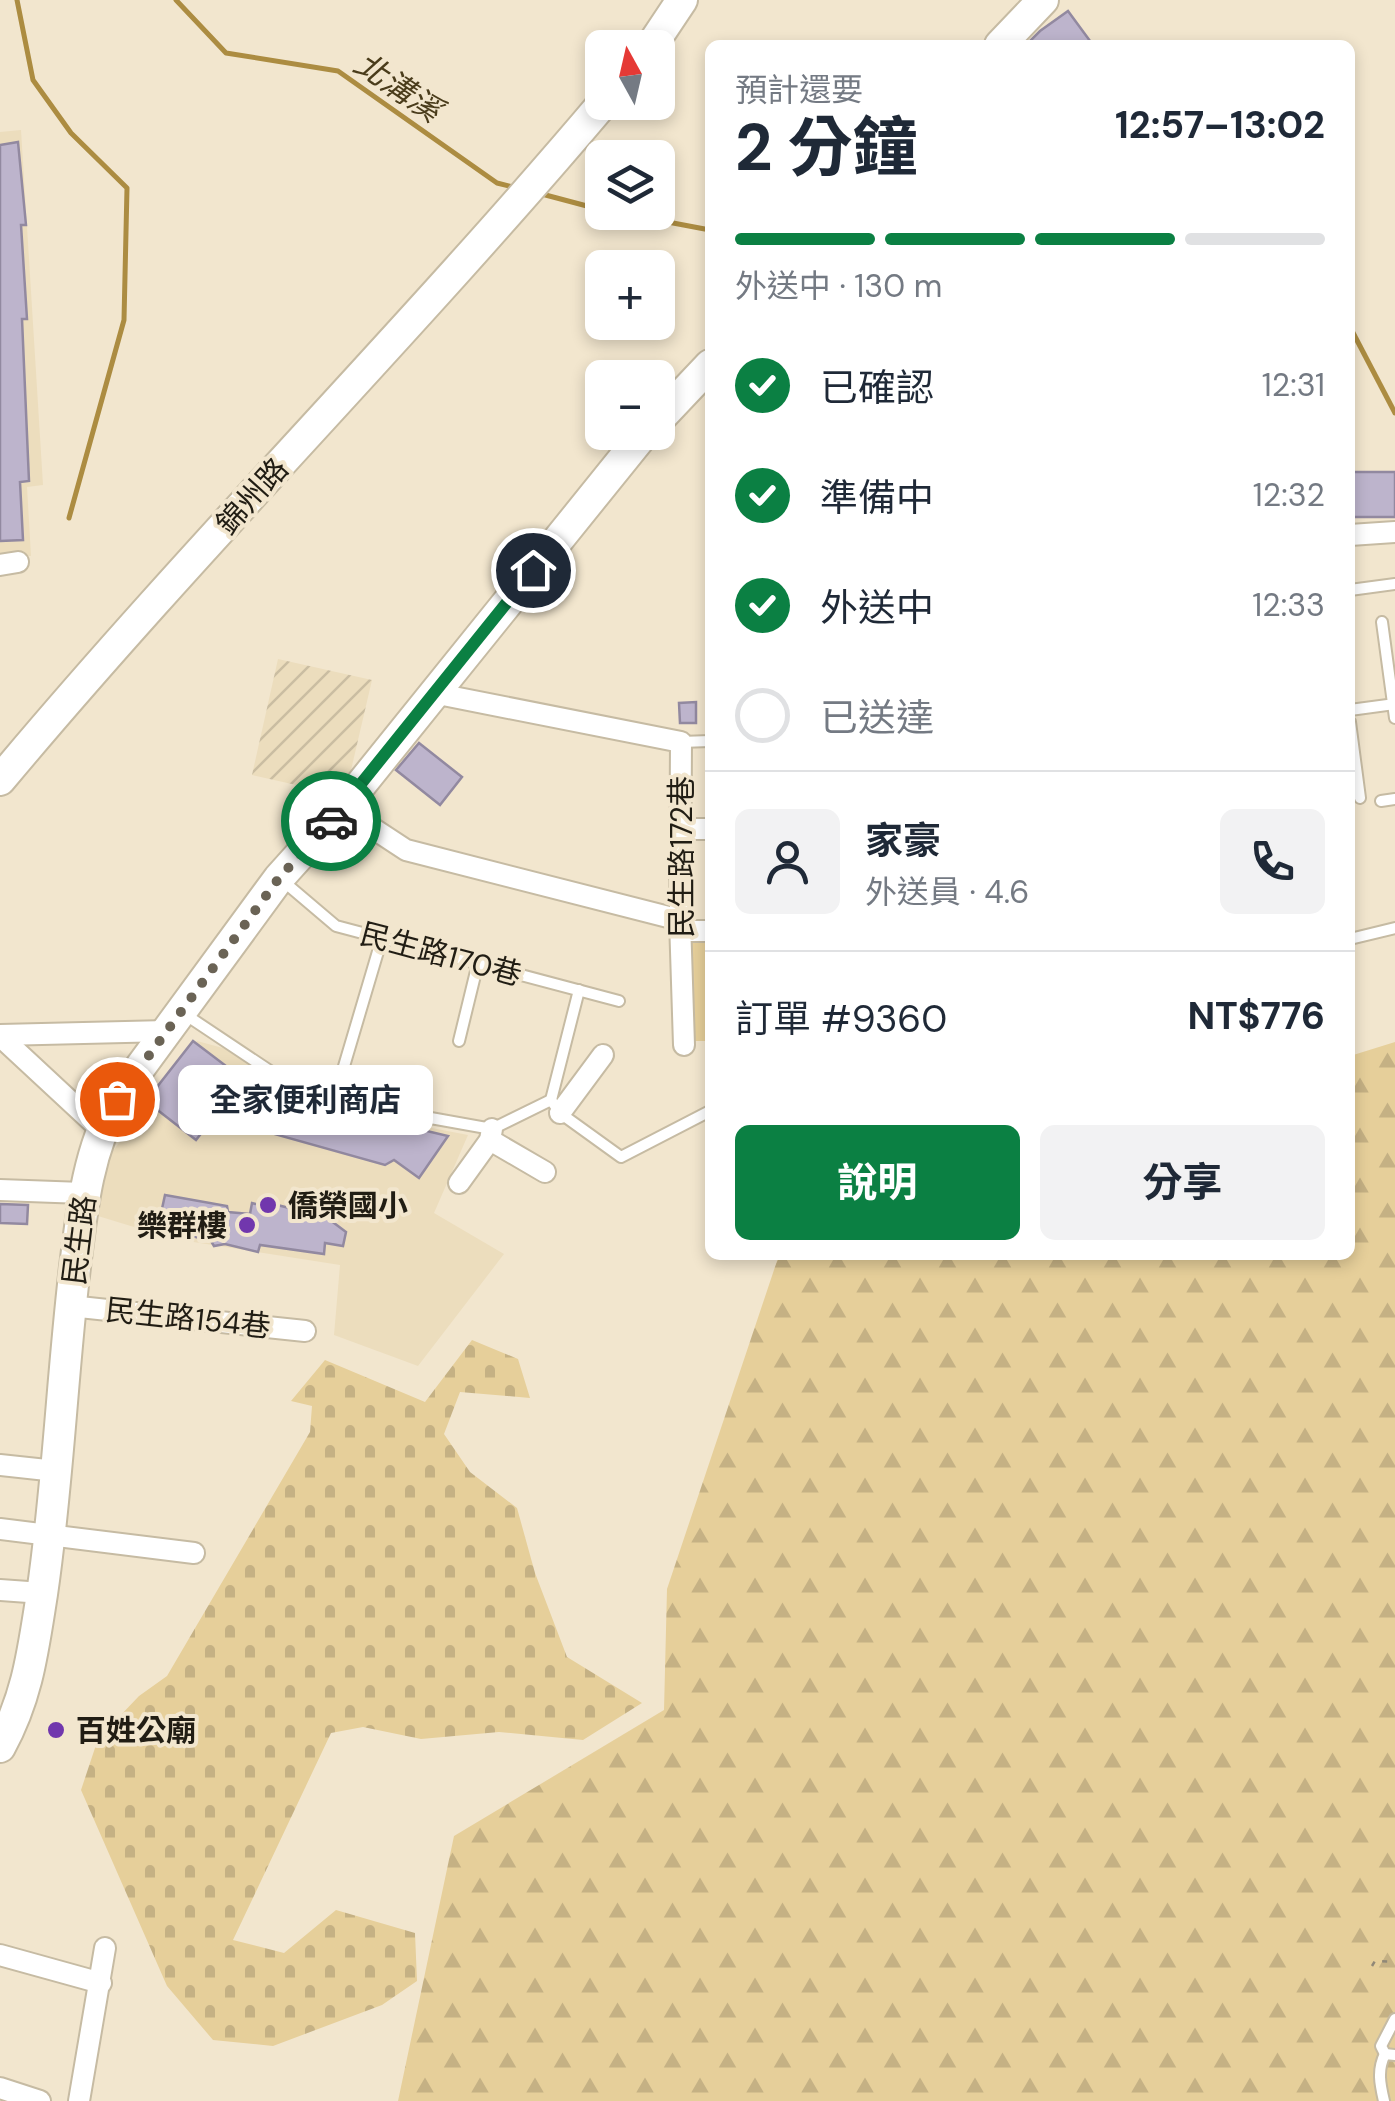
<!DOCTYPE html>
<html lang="zh-TW">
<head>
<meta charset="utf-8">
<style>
	:root { --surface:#fff; --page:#f2f2f3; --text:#1f2937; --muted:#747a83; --line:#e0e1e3; --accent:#0b8043 }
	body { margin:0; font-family:"DM Sans","Noto Sans TC",sans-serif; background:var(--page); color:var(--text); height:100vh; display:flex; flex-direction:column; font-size:38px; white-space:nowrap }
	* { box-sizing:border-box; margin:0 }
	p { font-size:32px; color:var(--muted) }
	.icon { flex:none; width:55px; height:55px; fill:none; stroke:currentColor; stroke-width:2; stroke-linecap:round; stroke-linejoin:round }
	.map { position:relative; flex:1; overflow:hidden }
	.details { position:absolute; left:705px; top:40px; width:650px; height:1220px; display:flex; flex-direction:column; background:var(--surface); border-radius:15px; box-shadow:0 5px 15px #0003 }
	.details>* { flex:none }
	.needle { width:65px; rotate:352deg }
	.fabs { position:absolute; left:585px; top:30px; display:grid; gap:20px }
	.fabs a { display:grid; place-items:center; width:90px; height:90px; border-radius:15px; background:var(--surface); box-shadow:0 5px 15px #0003; font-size:50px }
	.pin { position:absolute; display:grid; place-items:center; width:85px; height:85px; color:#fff; margin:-42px; border:5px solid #fff; border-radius:50%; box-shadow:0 2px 10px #0007 }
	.courier { position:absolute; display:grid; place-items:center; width:100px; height:100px; margin:-50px; border:8px solid #0b8043; border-radius:50%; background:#fff; color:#222; box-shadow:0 2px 12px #0007 }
	.bubble { position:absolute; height:70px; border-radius:15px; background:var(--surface); box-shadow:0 5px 15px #0003; font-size:32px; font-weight:700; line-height:70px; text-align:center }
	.head em { font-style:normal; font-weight:700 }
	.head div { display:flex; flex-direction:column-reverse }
	.head { display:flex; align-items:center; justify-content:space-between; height:170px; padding:0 30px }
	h1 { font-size:65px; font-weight:700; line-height:75px }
	.bar { display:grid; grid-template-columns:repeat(4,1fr); gap:15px 10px; align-content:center; height:120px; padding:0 30px }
	.bar i { height:12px; border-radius:8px; background:var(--line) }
	.bar .current { background:var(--accent) }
	.bar p { grid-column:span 4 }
	.line { display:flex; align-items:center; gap:25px; padding:0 30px; border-top:2px solid var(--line) }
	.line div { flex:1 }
	.round { display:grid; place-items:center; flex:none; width:105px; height:105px; border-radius:15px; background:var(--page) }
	ol { padding:0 30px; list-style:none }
	li { display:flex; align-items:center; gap:30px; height:110px }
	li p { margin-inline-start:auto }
	li .icon { padding:10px; border-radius:50%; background:var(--accent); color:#fff; stroke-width:4 }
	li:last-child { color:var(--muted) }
	li i { width:55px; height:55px; border:5px solid var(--line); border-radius:50% }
	.cta { display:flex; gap:20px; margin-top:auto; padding:20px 30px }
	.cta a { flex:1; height:115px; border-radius:15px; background:var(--accent); color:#fff; font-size:40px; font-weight:700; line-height:115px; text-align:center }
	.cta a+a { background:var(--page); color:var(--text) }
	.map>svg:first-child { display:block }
</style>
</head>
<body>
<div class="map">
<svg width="1395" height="2101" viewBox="0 0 1395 2101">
	<defs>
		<pattern id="industrial-furrows" width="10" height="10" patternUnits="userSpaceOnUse" patternTransform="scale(2.5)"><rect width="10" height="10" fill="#ecddbd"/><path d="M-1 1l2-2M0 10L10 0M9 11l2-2" fill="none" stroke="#cabda2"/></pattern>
		<pattern id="forest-firs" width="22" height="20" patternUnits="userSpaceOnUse" patternTransform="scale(2.5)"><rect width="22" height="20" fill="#e6cf9a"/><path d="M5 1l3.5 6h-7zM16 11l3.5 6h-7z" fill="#c5b184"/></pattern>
		<pattern id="cemetery-stones" width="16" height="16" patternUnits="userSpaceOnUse" patternTransform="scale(2.5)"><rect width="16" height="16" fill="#e6cf9a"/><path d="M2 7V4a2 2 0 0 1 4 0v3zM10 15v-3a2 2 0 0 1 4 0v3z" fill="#c5b184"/></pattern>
	</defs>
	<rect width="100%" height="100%" fill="#f2e6ce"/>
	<g fill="#ecddbd">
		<polygon points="21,130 43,485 27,487 31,556 0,556 0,132"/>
		<polygon points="197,1041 223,1048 328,1108 468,1135 434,1213 504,1254 418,1366 334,1335 340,1265 142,1234 134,1227 98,1216 109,1156"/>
	</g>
	<polygon fill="url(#industrial-furrows)" points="278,659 372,680 345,796 252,775"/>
	<polygon fill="url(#forest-firs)" points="1395,1042 1395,2101 398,2101 454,1836 664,1710 667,1589 779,1255 1350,1255 1350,1056"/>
	<polygon fill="url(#cemetery-stones)" points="472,1340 518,1359 530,1398 460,1392 444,1434 470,1472 517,1508 535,1573 567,1657 642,1703 583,1740 499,1732 421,1739 363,1727 331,1733 233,1940 284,1953 336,1910 415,1933 417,1981 382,2005 273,2046 213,2040 167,1986 81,1790 98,1739 139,1696 167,1676 310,1432 312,1406 291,1401 325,1360 425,1402"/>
	<polygon fill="#e6cf9a" points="691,940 710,940 710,1041 694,1041"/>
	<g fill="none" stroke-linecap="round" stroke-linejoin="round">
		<g stroke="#ac8c41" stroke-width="5">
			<polyline points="17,0 33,80 71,133 127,188 124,320 69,518"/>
			<polyline points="176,0 226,53 338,71 497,183 517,188"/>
			<polyline points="538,193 602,210"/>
			<polyline points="615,212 710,230"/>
			<polyline points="1350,327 1395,413"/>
		</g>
	</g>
	<g fill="#bdb4cc" stroke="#9289a0" stroke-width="2.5">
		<polygon points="1068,11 1093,45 1026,45 1040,31"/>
		<polygon points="18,142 26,225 21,225 27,319 22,319 29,481 20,482 23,540 0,541 0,145"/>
		<rect x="1350" y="472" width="45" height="45"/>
		<polygon points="696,702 696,723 680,723 679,703"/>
		<polygon points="419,743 462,777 440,805 396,770"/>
		<polygon points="193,1041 259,1091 448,1136 419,1178 394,1160 385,1165 214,1117 196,1140 146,1101"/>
		<polygon points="165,1195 227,1206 228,1212 250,1214 252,1203 263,1206 265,1202 326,1217 346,1232 343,1246 325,1243 324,1254 260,1245 258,1252 225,1244 214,1246 211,1241 158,1227"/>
		<polygon points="0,1204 28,1205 27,1224 0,1223"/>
	</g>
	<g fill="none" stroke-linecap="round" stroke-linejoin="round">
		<g stroke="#c6bba3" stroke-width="14">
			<g id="lane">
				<polyline points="1350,590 1395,584"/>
				<polyline points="1382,622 1395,718"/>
				<polyline points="1350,710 1395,704"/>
				<polyline points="1350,722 1360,798"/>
				<polyline points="681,742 710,741"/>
				<polyline points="1381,801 1395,799"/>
				<polyline points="283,881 336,926 619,1001"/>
				<polyline points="1350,939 1395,928"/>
				<polyline points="186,1015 276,1075 347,1103 492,1129 551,1100 560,1113 621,1157 710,1111"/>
				<polyline points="459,1041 478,963"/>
				<polyline points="334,1100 382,938"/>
				<polyline points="551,1100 579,990"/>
				<polyline points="1385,2054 1381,2046 1395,2019"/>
				<path d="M1384 2101C1380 2084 1377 2070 1385 2054L1395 2055"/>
			</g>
		</g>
		<g stroke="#c6bba3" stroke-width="24">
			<g id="street">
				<polyline points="1350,535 1395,532"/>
				<polyline points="0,565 18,562"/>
				<polyline points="433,693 681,742 680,920 684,1045"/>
				<polyline points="342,808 406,850 680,920"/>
				<polyline points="682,829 710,829"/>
				<polyline points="681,931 710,931"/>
				<polyline points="0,1035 167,1031"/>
				<polyline points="0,1036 100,1129"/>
				<polyline points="560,1113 603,1055"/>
				<polyline points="490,1140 545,1172"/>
				<polyline points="459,1183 490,1140 492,1129"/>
				<polyline points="0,1190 83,1193"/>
				<polyline points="70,1306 305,1331"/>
				<polyline points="0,1465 56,1471"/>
				<polyline points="0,1529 194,1553"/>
				<polyline points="0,1590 42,1593"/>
				<polyline points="0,1955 101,1983"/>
				<polyline points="0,2088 40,2101"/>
				<polyline points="79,2101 105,1948"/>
			</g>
		</g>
		<g stroke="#c6bba3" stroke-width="34">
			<g id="secondary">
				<polyline points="1000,45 1043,0"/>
				<polyline points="650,48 682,0"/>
				<polyline points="658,420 710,365"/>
				<path d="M0 780C194 548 408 334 604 102"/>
				<path d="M0 1747C28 1696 33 1650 42 1594 58 1486 62 1376 75 1267 82 1208 88 1151 117 1099L279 878 342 808 645 432"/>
			</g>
		</g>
		<polyline stroke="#908877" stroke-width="2.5" stroke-dasharray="5 8" stroke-linecap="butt" points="1372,1966 1375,1961 1395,1962"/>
		<use href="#lane" stroke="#fff" stroke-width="10"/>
		<use href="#street" stroke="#fff" stroke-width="20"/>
		<use href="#secondary" stroke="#fff" stroke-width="30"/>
	</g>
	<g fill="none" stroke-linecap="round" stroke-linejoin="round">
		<polyline stroke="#6a6355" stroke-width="10" stroke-dasharray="0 18" points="117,1099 279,878 331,821"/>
		<polyline stroke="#0b8043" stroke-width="12" points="331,821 533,570"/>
	</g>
	<g fill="#7137ad" stroke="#f2e6ce" stroke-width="4">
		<circle cx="268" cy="1205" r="10"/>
		<circle cx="247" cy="1225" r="10"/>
		<circle cx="56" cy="1730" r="10"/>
	</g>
	<g text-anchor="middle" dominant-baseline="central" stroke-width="8" stroke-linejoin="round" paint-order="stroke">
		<g font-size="30" fill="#211d14" stroke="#f2e6ce">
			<text transform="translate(252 496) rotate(-48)">錦州路</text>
			<text transform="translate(681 857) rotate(-90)">民生路172巷</text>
			<text transform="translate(441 954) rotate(15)">民生路170巷</text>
			<text transform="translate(79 1240) rotate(-83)">民生路</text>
			<text transform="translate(188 1318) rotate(6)">民生路154巷</text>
		</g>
		<g font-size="30" font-weight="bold" fill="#211d14" stroke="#f2e6ce" text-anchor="start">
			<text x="288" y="1205">僑榮國小</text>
			<text x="227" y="1225" text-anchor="end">樂群樓</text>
			<text x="76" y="1730">百姓公廟</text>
		</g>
		<g font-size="32" font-style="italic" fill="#4a3c1b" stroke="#f2e6ce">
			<text transform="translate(398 87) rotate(34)">北溝溪</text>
		</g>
	</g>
</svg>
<div class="fabs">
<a><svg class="needle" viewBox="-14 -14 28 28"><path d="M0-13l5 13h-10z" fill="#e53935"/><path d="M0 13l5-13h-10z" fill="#747a83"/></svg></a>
<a><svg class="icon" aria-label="layers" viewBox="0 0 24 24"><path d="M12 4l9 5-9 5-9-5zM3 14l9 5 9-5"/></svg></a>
<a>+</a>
<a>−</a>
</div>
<div class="pin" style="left:117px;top:1099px;background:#ea580c"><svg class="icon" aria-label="bag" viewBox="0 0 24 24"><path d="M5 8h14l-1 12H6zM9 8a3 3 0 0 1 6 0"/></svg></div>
<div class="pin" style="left:533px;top:570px;background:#1f2937"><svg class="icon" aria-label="home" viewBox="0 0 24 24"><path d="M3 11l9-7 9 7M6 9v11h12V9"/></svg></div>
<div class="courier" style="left:331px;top:821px"><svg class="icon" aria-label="car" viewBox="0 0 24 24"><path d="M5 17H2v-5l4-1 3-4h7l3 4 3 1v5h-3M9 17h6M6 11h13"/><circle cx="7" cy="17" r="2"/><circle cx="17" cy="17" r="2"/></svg></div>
<div class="bubble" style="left:178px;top:1065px;width:255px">全家便利商店</div>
<section class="details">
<div class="head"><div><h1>2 分鐘</h1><p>預計還要</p></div><em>12:57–13:02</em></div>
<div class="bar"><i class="current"></i><i class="current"></i><i class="current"></i><i></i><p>外送中 · 130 m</p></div>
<ol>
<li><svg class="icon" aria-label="check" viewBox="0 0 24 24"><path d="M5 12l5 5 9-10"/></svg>已確認<p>12:31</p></li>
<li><svg class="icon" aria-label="check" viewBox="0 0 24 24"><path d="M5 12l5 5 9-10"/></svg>準備中<p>12:32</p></li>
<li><svg class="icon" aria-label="check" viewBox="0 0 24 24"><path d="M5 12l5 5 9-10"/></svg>外送中<p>12:33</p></li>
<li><i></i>已送達</li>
</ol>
<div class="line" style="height:180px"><a class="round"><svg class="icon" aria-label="person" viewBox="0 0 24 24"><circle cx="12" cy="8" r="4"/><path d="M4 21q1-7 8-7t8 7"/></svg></a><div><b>家豪</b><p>外送員 · 4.6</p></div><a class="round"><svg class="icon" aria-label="phone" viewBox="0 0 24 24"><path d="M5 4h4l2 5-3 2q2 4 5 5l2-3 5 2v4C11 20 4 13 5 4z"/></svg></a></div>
<div class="line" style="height:130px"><div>訂單 #9360</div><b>NT$776</b></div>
<div class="cta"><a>說明</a><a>分享</a></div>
</section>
</div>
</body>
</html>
